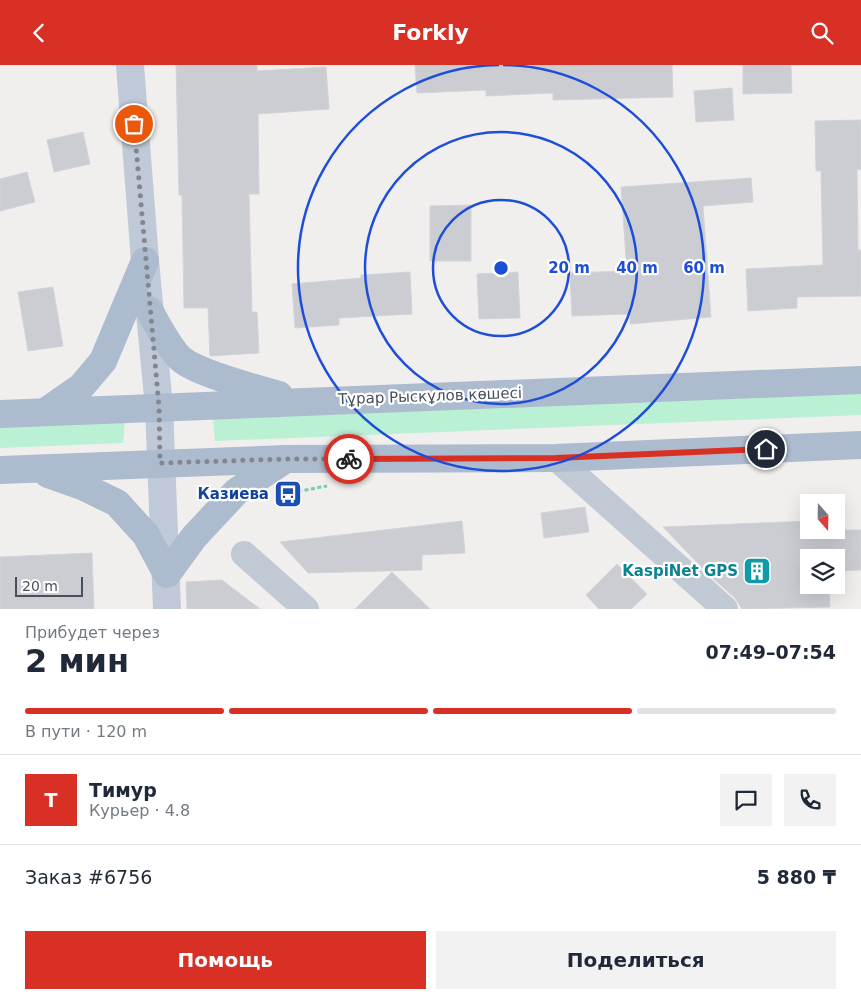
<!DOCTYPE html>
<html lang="ru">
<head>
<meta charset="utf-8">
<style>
	:root { --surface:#fff; --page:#f2f2f3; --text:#1f2937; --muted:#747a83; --line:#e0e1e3; --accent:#d93025 }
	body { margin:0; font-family:"DejaVu Sans",sans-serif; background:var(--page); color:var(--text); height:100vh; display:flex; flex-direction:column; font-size:19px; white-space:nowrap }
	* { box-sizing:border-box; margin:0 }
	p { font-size:16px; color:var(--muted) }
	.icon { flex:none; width:28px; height:28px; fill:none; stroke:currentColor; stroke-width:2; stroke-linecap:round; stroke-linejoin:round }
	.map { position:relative; height:544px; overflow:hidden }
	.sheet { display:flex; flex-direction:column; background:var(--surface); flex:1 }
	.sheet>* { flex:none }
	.needle { width:32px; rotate:160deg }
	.controls { position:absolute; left:800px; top:429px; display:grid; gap:10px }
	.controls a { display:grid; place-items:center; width:45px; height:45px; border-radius:0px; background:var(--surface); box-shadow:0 5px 20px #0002; font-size:25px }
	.scale { position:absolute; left:15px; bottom:12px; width:68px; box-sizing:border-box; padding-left:5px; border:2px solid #46505c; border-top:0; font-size:14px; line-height:18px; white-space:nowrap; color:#46505c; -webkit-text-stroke:4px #fff; paint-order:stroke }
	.pin { position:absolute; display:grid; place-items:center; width:42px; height:42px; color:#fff; margin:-21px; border:2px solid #fff; border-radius:50%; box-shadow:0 1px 5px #0007 }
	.courier { position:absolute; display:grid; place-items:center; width:50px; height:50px; margin:-25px; border:4px solid #d93025; border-radius:50%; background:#fff; color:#222; box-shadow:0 1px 6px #0007 }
	.summary em { font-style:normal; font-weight:700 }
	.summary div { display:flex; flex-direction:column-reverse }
	.summary { display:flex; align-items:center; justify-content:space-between; height:85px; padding:0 25px }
	h1 { font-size:32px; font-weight:700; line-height:38px }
	.bar { display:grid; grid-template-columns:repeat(4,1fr); gap:8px 5px; align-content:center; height:60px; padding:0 25px }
	.bar i { height:6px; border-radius:4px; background:var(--line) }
	.bar .current { background:var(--accent) }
	.bar p { grid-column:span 4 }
	.line { display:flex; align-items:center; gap:12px; padding:0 25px; border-top:1px solid var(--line) }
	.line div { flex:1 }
	.round { display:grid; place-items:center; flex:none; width:52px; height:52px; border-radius:0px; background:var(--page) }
	.button { display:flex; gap:10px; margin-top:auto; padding:10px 25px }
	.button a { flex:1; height:58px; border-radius:0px; background:var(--accent); color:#fff; font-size:20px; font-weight:700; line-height:58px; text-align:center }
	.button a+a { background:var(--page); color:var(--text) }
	header { display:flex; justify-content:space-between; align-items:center; height:65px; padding:0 25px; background:var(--accent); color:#fff; font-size:22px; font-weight:700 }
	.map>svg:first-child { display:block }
</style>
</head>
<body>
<header><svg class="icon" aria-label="back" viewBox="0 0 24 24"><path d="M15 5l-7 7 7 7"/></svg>Forkly<svg class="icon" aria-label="search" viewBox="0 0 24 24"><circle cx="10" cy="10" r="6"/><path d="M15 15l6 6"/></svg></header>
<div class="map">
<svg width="861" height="544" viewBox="0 0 861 544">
	<rect width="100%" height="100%" fill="#f1eeee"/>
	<g fill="#baf0d4">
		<polygon points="861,327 861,350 215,376 213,353"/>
		<polygon points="125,356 123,378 0,383 0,362"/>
	</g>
	<g fill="#cbcdd3" stroke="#d2d4da">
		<polygon points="176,0 257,0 257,6 326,2 329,44 258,49 259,129 249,129 252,247 257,247 259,288 210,291 208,243 184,243 182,130 179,130"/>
		<polygon points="415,0 672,0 673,32 553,35 553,28 486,31 486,25 417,28"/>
		<polygon points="743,0 791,0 792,28 743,29"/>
		<polygon points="732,23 734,55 696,57 694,26"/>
		<polygon points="861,55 861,104 857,105 858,185 861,185 861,231 797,232 797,243 748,246 746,204 823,200 821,106 816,106 815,56"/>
		<polygon points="83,67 90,99 54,107 47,75"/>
		<polygon points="27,107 35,137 0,146 0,114"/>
		<polygon points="751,113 753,137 703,141 711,252 630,259 630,249 572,251 570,208 627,206 621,122"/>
		<polygon points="471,140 471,196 430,196 430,141"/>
		<polygon points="410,207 412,249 339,253 339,260 295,263 292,219 361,213 361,210"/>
		<polygon points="518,207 520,253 479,254 477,209"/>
		<polygon points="53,222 63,281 28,286 18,227"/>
		<polygon points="585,442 589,467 544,473 541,448"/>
		<polygon points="462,456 465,488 422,490 422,505 308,508 280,477"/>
		<polygon points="809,456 809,465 861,465 861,505 836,506 836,492 809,492 809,520 829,520 830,542 742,544 735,533 706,507 663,462"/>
		<polygon points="92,488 94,544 0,544 0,492"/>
		<polygon points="617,499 647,529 631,544 599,544 586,530"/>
		<polygon points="392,507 430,544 355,544"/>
		<polygon points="222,515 260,544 187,544 186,517"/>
	</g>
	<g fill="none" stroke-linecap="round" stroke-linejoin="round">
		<polyline stroke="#71d0a9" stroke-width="3" stroke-dasharray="4 2.5" stroke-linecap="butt" points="279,430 327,421"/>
		<g stroke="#c1c9d4" stroke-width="26">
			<polyline points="556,393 725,544"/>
			<polyline points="244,489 306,544"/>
		</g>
		<polyline stroke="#c0c9d8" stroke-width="28" points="130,0 145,196 159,342 167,544"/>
		<g stroke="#adbbce" stroke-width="28">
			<path d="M149 245C157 259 169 283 181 294 199 309 255 323 279 330"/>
			<polyline points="45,347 81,322 103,296 145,196"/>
			<polyline points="0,349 861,315"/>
			<polyline points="0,405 286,394 556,393 861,380"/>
			<polyline points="48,409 82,421 117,438 146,470 167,509 194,472 236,427 286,394"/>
		</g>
	</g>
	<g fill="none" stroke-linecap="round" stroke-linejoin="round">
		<polyline stroke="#82878f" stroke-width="5" stroke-dasharray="0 9" points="134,59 159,342 160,398 286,394 349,394"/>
		<polyline stroke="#d93025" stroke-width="6" points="349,394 556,393 766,384"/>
	</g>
	<g fill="none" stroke="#1d4ed8" stroke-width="2.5">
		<circle cx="501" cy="203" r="68"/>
		<circle cx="501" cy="203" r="136"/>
		<path d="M503 0A203 203 0 1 1 499 0"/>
	</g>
	<defs>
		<g id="bus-square" transform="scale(1.4375)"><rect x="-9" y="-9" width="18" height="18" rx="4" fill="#1a4fb4" stroke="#fff"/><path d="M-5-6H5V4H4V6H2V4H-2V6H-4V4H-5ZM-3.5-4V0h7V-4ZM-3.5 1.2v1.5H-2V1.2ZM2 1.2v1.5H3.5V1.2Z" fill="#fff"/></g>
		<g id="building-square" transform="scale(1.4375)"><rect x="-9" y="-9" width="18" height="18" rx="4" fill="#0f9aa8" stroke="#fff"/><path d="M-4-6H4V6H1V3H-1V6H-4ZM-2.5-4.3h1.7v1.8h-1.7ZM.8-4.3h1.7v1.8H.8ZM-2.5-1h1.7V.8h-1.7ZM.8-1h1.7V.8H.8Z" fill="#fff"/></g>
	</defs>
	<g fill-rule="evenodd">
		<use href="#bus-square" x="288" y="429"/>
		<use href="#building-square" x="757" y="506"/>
	</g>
	<g text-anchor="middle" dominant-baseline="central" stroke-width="4.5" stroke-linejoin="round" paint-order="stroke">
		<g font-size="15" fill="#46505c" stroke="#fff">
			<text transform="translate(430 331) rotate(-2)">Тұрар Рыскұлов көшесі</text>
		</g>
		<g font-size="15" font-weight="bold" fill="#164399" stroke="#fff" text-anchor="end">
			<text x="269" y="429">Казиева</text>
		</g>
		<g font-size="15" font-weight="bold" fill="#0d838f" stroke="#fff" text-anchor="end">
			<text x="738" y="506">KaspiNet GPS</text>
		</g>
	</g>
	<circle cx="501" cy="203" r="8" fill="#1d4ed8" stroke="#fff" stroke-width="2.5"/>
	<g font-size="15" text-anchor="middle" font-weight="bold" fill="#1d4ed8" stroke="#fff" stroke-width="4.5" stroke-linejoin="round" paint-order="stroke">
		<text x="569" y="208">20 m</text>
		<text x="637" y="208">40 m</text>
		<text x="704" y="208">60 m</text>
	</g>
</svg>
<div class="controls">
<a><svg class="needle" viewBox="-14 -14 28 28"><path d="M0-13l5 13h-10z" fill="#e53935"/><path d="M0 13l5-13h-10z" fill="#747a83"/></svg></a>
<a><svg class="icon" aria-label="layers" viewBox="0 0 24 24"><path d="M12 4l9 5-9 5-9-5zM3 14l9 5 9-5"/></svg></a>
</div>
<div class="scale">20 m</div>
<div class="pin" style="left:134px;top:59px;background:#ea580c"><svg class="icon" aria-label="bag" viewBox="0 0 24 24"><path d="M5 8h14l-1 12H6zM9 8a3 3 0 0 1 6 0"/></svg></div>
<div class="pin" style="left:766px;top:384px;background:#1f2937"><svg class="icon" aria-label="home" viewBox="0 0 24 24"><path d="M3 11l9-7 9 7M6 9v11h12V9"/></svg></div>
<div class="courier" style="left:349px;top:394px"><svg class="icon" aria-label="bike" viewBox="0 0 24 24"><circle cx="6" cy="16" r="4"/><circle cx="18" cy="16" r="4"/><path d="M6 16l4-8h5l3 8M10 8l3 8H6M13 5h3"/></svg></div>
</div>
<section class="sheet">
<div class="summary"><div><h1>2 мин</h1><p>Прибудет через</p></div><em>07:49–07:54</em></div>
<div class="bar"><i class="current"></i><i class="current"></i><i class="current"></i><i></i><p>В пути · 120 m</p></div>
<div class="line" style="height:90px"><b class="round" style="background:var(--accent);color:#fff">Т</b><div><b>Тимур</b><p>Курьер · 4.8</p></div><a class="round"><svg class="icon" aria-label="chat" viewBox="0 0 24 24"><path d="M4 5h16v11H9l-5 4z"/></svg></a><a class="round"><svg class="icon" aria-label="phone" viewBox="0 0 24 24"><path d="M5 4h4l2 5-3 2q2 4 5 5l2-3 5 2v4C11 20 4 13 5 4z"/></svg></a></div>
<div class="line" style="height:65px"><div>Заказ #6756</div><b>5 880 ₸</b></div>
<div class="button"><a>Помощь</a><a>Поделиться</a></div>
</section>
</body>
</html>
